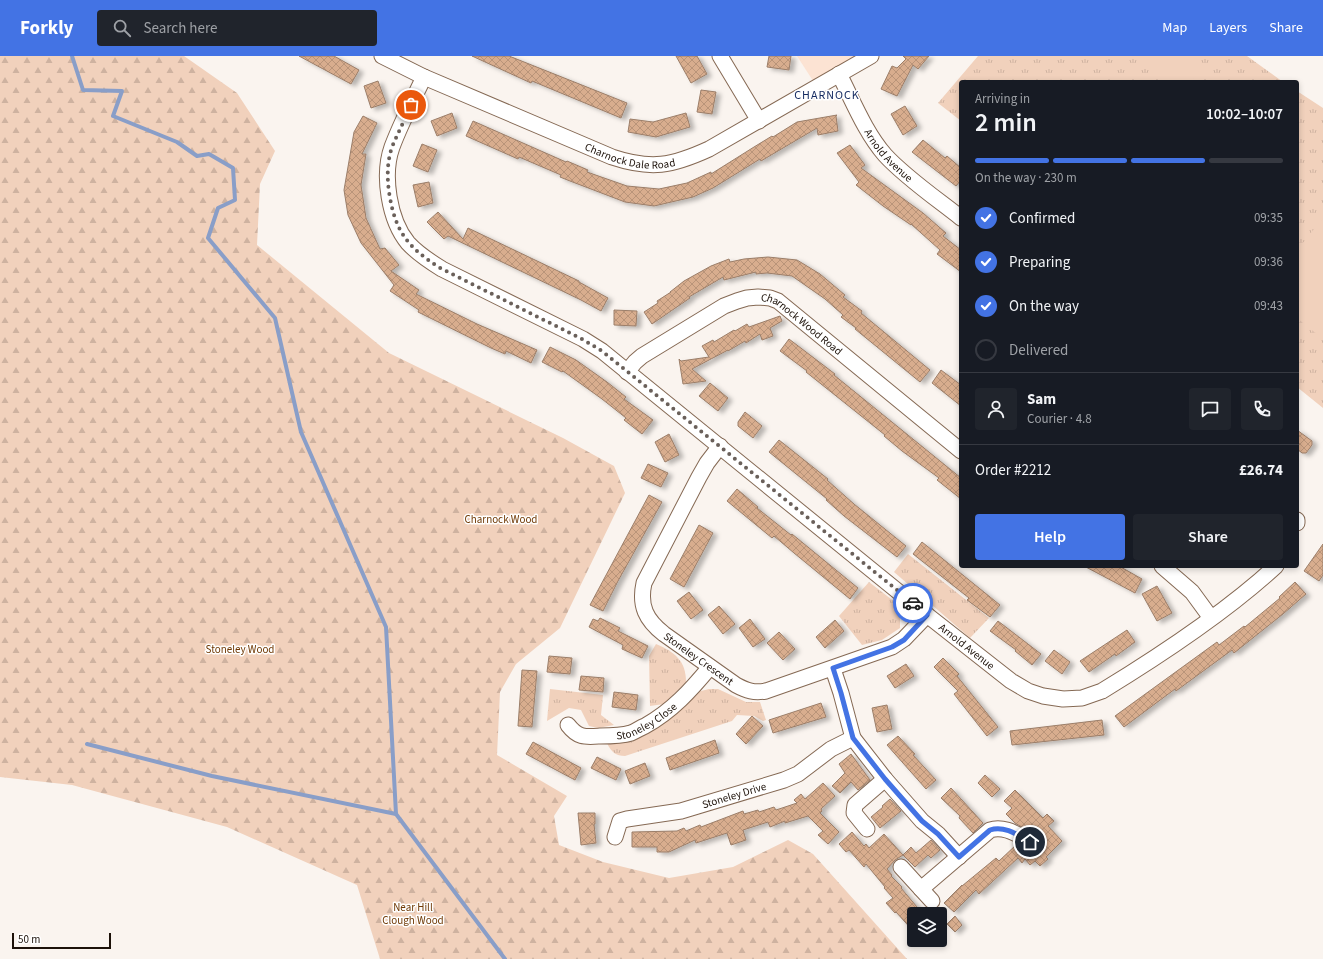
<!DOCTYPE html>
<html lang="en">
<head>
<meta charset="utf-8">
<style>
	:root { --surface:#171b24; --page:#20242c; --text:#f1f3f6; --muted:#9ea1a6; --line:#363941; --accent:#4373e4 }
	body { margin:0; font-family:"Source Sans 3",sans-serif; background:var(--page); color:var(--text); height:100vh; display:flex; flex-direction:column; font-size:15px; white-space:nowrap }
	* { box-sizing:border-box; margin:0 }
	p { font-size:13px; color:var(--muted) }
	.icon { flex:none; width:22px; height:22px; fill:none; stroke:currentColor; stroke-width:2; stroke-linecap:round; stroke-linejoin:round }
	.map { position:relative; flex:1; overflow:hidden }
	.details { position:absolute; left:959px; top:24px; width:340px; height:488px; display:flex; flex-direction:column; background:var(--surface); border-radius:4px; box-shadow:0 2px 6px #0003 }
	.details>* { flex:none }
	.controls { position:absolute; left:907px; top:851px; display:grid; gap:8px }
	.controls a { display:grid; place-items:center; width:40px; height:40px; border-radius:4px; background:var(--surface); box-shadow:0 2px 6px #0003; font-size:20px }
	.scale { position:absolute; left:12px; bottom:10px; width:99px; box-sizing:border-box; padding-left:4px; border:2px solid #1c1109; border-top:0; font-size:11px; line-height:14px; white-space:nowrap; color:#1c1109; -webkit-text-stroke:3px #fff; paint-order:stroke }
	.pin { position:absolute; display:grid; place-items:center; width:34px; height:34px; color:#fff; margin:-17px; border:2px solid #fff; border-radius:50%; box-shadow:0 1px 4px #0007 }
	.courier { position:absolute; display:grid; place-items:center; width:40px; height:40px; margin:-20px; border:3px solid #4373e4; border-radius:50%; background:#fff; color:#222; box-shadow:0 1px 5px #0007 }
	.overview em { font-style:normal; font-weight:600 }
	.overview div { display:flex; flex-direction:column-reverse }
	.overview { display:flex; align-items:center; justify-content:space-between; height:68px; padding:0 16px }
	h1 { font-size:26px; font-weight:600; line-height:30px }
	.bar { display:grid; grid-template-columns:repeat(4,1fr); gap:6px 4px; align-content:center; height:48px; padding:0 16px }
	.bar i { height:5px; border-radius:3px; background:var(--line) }
	.bar .on { background:var(--accent) }
	.bar p { grid-column:span 4 }
	.line { display:flex; align-items:center; gap:10px; padding:0 16px; border-top:1px solid var(--line) }
	.line div { flex:1 }
	.round { display:grid; place-items:center; flex:none; width:42px; height:42px; border-radius:4px; background:var(--page) }
	ol { padding:0 16px; list-style:none }
	li { display:flex; align-items:center; gap:12px; height:44px }
	li p { margin-inline-start:auto }
	li .icon { padding:4px; border-radius:50%; background:var(--accent); color:#fff; stroke-width:4 }
	li:last-child { color:var(--muted) }
	li i { width:22px; height:22px; border:2px solid var(--line); border-radius:50% }
	.cta { display:flex; gap:8px; margin-top:auto; padding:8px 16px }
	.cta a { flex:1; height:46px; border-radius:4px; background:var(--accent); color:#fff; font-size:16px; font-weight:600; line-height:46px; text-align:center }
	.cta a+a { background:var(--page); color:var(--text) }
	header { display:flex; align-items:center; gap:24px; box-sizing:border-box; height:56px; padding:0 20px; background:var(--accent); color:#fff }
	header strong { font-size:19px }
	nav { display:flex; gap:22px; margin-inline-start:auto; font-size:14px }
	.search { width:280px; height:36px; background:var(--page); display:flex; align-items:center; gap:10px; box-sizing:border-box; padding:0 14px; border-radius:4px; color:var(--muted); font-size:15px }
	.map>svg:first-child { display:block }
</style>
</head>
<body>
<header>
<strong>Forkly</strong>
<div class="search"><svg class="icon" aria-label="search" viewBox="0 0 24 24"><circle cx="10" cy="10" r="6"/><path d="M15 15l6 6"/></svg>Search here</div>
<nav><a>Map</a><a>Layers</a><a>Share</a></nav>
</header>
<div class="map">
<svg width="1323" height="903" viewBox="0 0 1323 903">
	<defs>
		<pattern id="grass-tufts" width="24" height="20" patternUnits="userSpaceOnUse"><rect width="24" height="20" fill="#f1d1bc"/><path d="M3 7l-1-3M5 7V3M7 7l1-3M15 17l-1-3M17 17v-4M19 17l1-3" fill="none" stroke="#ceb2a0"/></pattern>
		<pattern id="forest-firs" width="22" height="20" patternUnits="userSpaceOnUse"><rect width="22" height="20" fill="#f1d1bc"/><path d="M5 1l3.5 6h-7zM16 11l3.5 6h-7z" fill="#ceb2a0"/></pattern>
		<pattern id="building-cross-hatch" width="8" height="8" patternUnits="userSpaceOnUse"><rect width="8" height="8" fill="#d8ad8e"/><path d="M0 0l8 8M0 8l8-8" fill="none" stroke="#b99479"/></pattern>
		<filter id="shadow"><feDropShadow dx="4.5" dy="2.5" stdDeviation="2" flood-color="#0004"/></filter>
	</defs>
	<rect width="100%" height="100%" fill="#faf4ef"/>
	<polygon fill="#fce3d3" points="797,0 871,0 817,31"/>
	<g fill="url(#grass-tufts)">
		<polygon points="978,0 1247,0 1283,26 961,26 961,65 938,47"/>
		<polygon points="1297,35 1323,52 1323,352 1297,331"/>
		<polygon points="908,498 989,562 970,582 894,516"/>
		<polygon points="869,526 900,550 900,572 882,584 862,589 839,560"/>
		<path d="M656 588C675 596 686 605 686 626L664 648 650 650 649 600Z"/>
		<polygon points="550,633 603,639 601,659 614,669 598,672 589,670 581,654 569,652 547,665"/>
		<path d="M709 633H718L746 646H760L766 664 763 665 754 660 737 659 732 665 625 700C616 700 611 696 607 687L697 636Z"/>
	</g>
	<polygon fill="url(#forest-firs)" points="0,0 184,0 237,37 275,95 260,128 257,189 389,297 563,382 614,410 625,437 560,572 516,608 500,636 497,699 567,740 554,760 559,789 603,806 669,822 733,811 788,784 813,798 907,903 380,903 357,829 227,771 72,729 0,721"/>
	<g fill="#f1d1bc">
		<polygon points="1131,0 1193,0 1204,8 1191,26 1165,26"/>
		<polygon points="1323,162 1323,283 1297,262 1297,194"/>
	</g>
	<g fill="none" stroke-linecap="round" stroke-linejoin="round">
		<g stroke="#899ec8" stroke-width="4">
			<polyline points="72,0 83,34 122,35 113,60 177,86 197,100 209,98 233,112 235,144 218,152 208,182 275,262 301,376 386,571 396,758 505,903"/>
			<polyline points="87,688 212,720 396,758"/>
		</g>
	</g>
	<g fill="url(#building-cross-hatch)" stroke="#9b7e69" filter="url(#shadow)">
		<polygon points="299,0 334,0 359,14 351,28"/>
		<polygon points="472,0 509,0 627,47 621,62 532,25 531,27"/>
		<polygon points="676,0 697,0 707,18 691,27"/>
		<polygon points="769,0 791,0 789,14 767,11"/>
		<polygon points="903,0 929,0 918,13 913,9 897,40 881,33 892,10 897,12 906,3"/>
		<polygon points="378,25 386,47 371,52 364,30"/>
		<polygon points="701,34 716,36 712,58 697,56"/>
		<polygon points="905,50 917,70 903,79 891,58"/>
		<polygon points="452,57 457,72 437,80 431,65"/>
		<polygon points="686,57 690,71 656,81 628,76 630,63 653,66"/>
		<polygon points="837,59 836,60 838,75 818,79 817,72 761,105 760,103 713,132 693,141 654,150 625,146 570,125 560,121 561,119 519,101 518,103 466,80 473,65 566,106 567,105 588,114 587,116 627,130 659,133 687,127 711,116 711,118 754,91 772,80 773,81 797,66"/>
		<polygon points="363,60 377,67 362,98 366,98 361,129 366,162 380,193 385,192 399,209 391,215 419,234 416,238 477,268 537,294 531,307 506,295 505,298 491,292 418,256 419,254 390,235 394,229 361,187 348,159 344,134 354,76"/>
		<polygon points="923,84 945,102 947,100 961,112 961,124 956,130 912,96"/>
		<polygon points="422,88 437,94 428,116 413,110"/>
		<polygon points="850,89 865,109 861,112 923,157 946,177 943,180 961,194 961,216 937,198 940,194 911,168 911,169 883,150 856,129 859,126 837,97"/>
		<polygon points="429,126 433,147 418,151 413,129"/>
		<polygon points="438,156 463,183 468,172 579,225 579,226 608,242 601,255 581,244 448,180 444,183 427,166"/>
		<polygon points="768,201 797,204 820,218 845,239 843,241 862,255 861,257 930,314 920,326 855,273 856,272 841,261 843,259 825,243 792,220 767,217 756,218 756,216 724,224 723,221 689,241 690,242 652,268 644,256 658,247 657,245 671,236 670,236 684,225 711,210 729,203 730,206 744,203"/>
		<polygon points="614,254 637,255 636,270 614,269"/>
		<polygon points="780,260 782,265 770,272 773,280 762,284 760,278 746,287 745,285 728,295 728,294 692,313 706,325 683,328 679,303 681,305 709,301 702,290 713,284 714,286 734,274 735,275 747,268 749,271"/>
		<polygon points="789,283 835,318 834,319 961,422 961,443 937,424 939,422 902,395 884,380 885,379 806,316 807,315 780,295"/>
		<polygon points="550,291 576,304 607,326 626,341 624,343 653,364 642,378 624,364 626,362 602,343 563,315 562,316 542,306"/>
		<polygon points="941,314 961,329 961,350 932,327"/>
		<polygon points="710,327 728,342 718,355 699,340"/>
		<polygon points="745,356 762,370 753,382 738,370 738,366"/>
		<polygon points="1297,374 1312,385 1312,389 1306,397 1302,397 1297,393"/>
		<polygon points="669,378 679,399 665,406 655,386"/>
		<polygon points="779,384 828,423 827,424 854,448 906,490 897,501 844,460 826,444 827,443 769,396"/>
		<polygon points="648,408 668,417 661,431 641,422"/>
		<polygon points="737,433 758,451 757,452 791,479 792,478 858,532 850,543 794,497 774,480 772,482 755,468 727,445"/>
		<polygon points="649,439 662,446 618,525 603,555 590,549"/>
		<polygon points="699,469 713,477 684,531 670,523"/>
		<polygon points="922,486 1000,549 990,561 967,544 969,542 913,498"/>
		<polygon points="1323,488 1323,519 1319,525 1304,515"/>
		<polygon points="1084,510 1119,510 1142,523 1135,537"/>
		<polygon points="1295,526 1306,538 1283,558 1234,597 1232,594 1176,635 1175,633 1124,671 1115,660 1217,586 1219,589 1244,570 1245,571 1280,542 1279,541"/>
		<polygon points="1157,530 1172,557 1157,565 1142,538"/>
		<polygon points="689,536 703,554 691,563 677,545"/>
		<polygon points="719,550 735,568 723,578 708,559"/>
		<polygon points="600,562 620,572 618,575 648,590 642,602 622,593 623,589 589,571 593,563 598,565"/>
		<polygon points="750,563 765,583 753,591 739,572"/>
		<polygon points="835,564 844,575 825,592 816,581"/>
		<polygon points="998,565 1041,598 1032,609 1015,595 1016,594 990,575"/>
		<polygon points="1127,574 1135,586 1116,600 1115,598 1089,616 1080,605"/>
		<polygon points="779,576 795,593 783,604 767,587"/>
		<polygon points="1054,594 1070,606 1062,618 1045,605"/>
		<polygon points="549,600 572,602 570,618 547,616"/>
		<polygon points="943,602 959,618 957,620 998,671 987,680 954,638 958,635 934,611"/>
		<polygon points="906,608 914,620 895,632 887,620"/>
		<polygon points="522,614 537,615 532,671 518,670"/>
		<polygon points="581,620 604,622 603,636 579,634"/>
		<polygon points="614,636 638,639 636,654 612,651"/>
		<polygon points="821,647 826,661 773,677 769,664"/>
		<polygon points="887,649 892,673 877,676 872,652"/>
		<polygon points="752,660 763,670 746,688 736,678"/>
		<polygon points="1102,664 1104,679 1012,689 1010,675"/>
		<polygon points="898,680 915,698 913,699 936,724 926,733 887,689"/>
		<polygon points="715,684 719,697 670,714 666,702"/>
		<polygon points="533,686 581,712 575,724 526,698"/>
		<polygon points="851,698 870,724 858,734 851,726 840,737 832,730 845,717 839,708"/>
		<polygon points="597,701 621,713 616,724 591,712"/>
		<polygon points="645,707 650,720 630,728 625,715"/>
		<polygon points="985,719 1000,733 992,741 978,727"/>
		<polygon points="823,727 835,740 821,753 822,755 820,757 839,776 828,788 818,779 823,775 808,760 785,767 785,765 770,771 768,766 743,774 746,784 731,789 727,777 696,787 695,784 669,796 657,796 657,791 632,791 632,776 677,775 684,772 686,775 700,769 701,771 743,755 744,758 758,754 759,756 774,751 776,754 797,747 794,744 801,738 805,743"/>
		<polygon points="951,732 983,767 973,777 959,762 960,760 941,742"/>
		<polygon points="1015,734 1043,762 1047,758 1054,765 1048,770 1062,785 1046,801 1048,803 1040,810 1035,805 1030,809 1025,803 1022,807 1018,802 979,838 976,834 954,856 944,847 962,829 962,830 996,802 999,805 1017,788 1030,794 1035,792 1038,789 1039,784 1037,780 1015,767 1006,758 1012,752 1004,745"/>
		<polygon points="890,743 901,755 880,772 871,761 883,751 882,750"/>
		<polygon points="578,757 595,757 595,768 594,768 596,787 581,789"/>
		<polygon points="852,776 864,790 866,788 869,792 884,778 903,799 895,804 887,813 892,819 891,820 902,831 901,832 923,858 914,858 914,876 896,856 895,857 886,847 893,842 884,832 885,831 866,808 864,811 849,794 846,796 839,788"/>
		<polygon points="931,784 940,794 931,802 928,799 915,811 903,799 911,791 916,797"/>
		<polygon points="955,860 962,869 955,876 947,868"/>
	</g>
	<g fill="none" stroke-linecap="round" stroke-linejoin="round">
		<g stroke="#856954" stroke-width="17">
			<g id="minor">
				<path id="s1" d="M382 0 424 21 612 101C651 114 672 110 709 93L871 0"/>
				<polyline points="720,0 759,65"/>
				<path id="s2" d="M839 18C853 45 865 76 885 99 905 121 937 143 961 162"/>
				<path id="s3" d="M424 21C413 44 401 67 392 91 382 119 389 164 408 187 418 198 429 205 442 213L583 283 602 295 927 559 1011 625 1028 635 1043 640 1063 643 1082 642 1102 635C1161 599 1225 557 1276 510"/>
				<path id="s4" d="M627 316 635 306 642 300 724 250 737 245 747 242 758 241 770 242 778 245 961 395"/>
				<path id="s5" d="M720 390 707 407 699 421 644 527C639 550 646 564 664 578L736 629C747 635 754 637 766 635L892 591 904 583 927 559"/>
				<polyline points="1297,464 1297,467"/>
				<polyline points="1162,510 1192,536 1211,562"/>
				<polyline points="833,613 841,637 853,682 885,723 922,765 938,778 959,801"/>
				<path id="s6" d="M568 669C578 682 585 681 600 680 610 680 621 680 631 677 636 675 640 672 645 670 672 655 691 634 710 611"/>
				<polyline points="867,773 854,757 855,749 885,723"/>
				<path id="s7" d="M615 781 620 765 627 763 681 755 784 724 798 718 831 693 853 682"/>
				<polyline points="901,811 932,845"/>
				<path d="M921 833 990 774C1004 769 1018 779 1030 785"/>
			</g>
		</g>
		<use href="#minor" stroke="#fff" stroke-width="15"/>
	</g>
	<g fill="none" stroke-linecap="round" stroke-linejoin="round">
		<path stroke="#6a605a" stroke-width="4" stroke-dasharray="0 7.2" d="M411 49C405 63 398 77 392 91 387 106 387 121 389 136 395 176 408 192 442 213L582 283 602 295 913 547"/>
		<path stroke="#4373e4" stroke-width="5" d="M913 547 927 559 904 584 892 591 833 612 841 637 853 682 885 723 922 765 938 778 959 801 990 774C1004 769 1018 779 1030 786"/>
	</g>
	<g text-anchor="middle" dominant-baseline="central" stroke-width="3" stroke-linejoin="round" paint-order="stroke">
		<g font-size="11" fill="#1c1109" stroke="#fff">
			<text stroke="none"><textPath href="#s1" startOffset="269">Charnock Dale Road</textPath></text>
			<text stroke="none"><textPath href="#s2" startOffset="96">Arnold Avenue</textPath></text>
			<text stroke="none"><textPath href="#s4" startOffset="206">Charnock Wood Road</textPath></text>
			<text stroke="none"><textPath href="#s3" startOffset="870">Arnold Avenue</textPath></text>
			<text stroke="none"><textPath href="#s5" startOffset="258">Stoneley Crescent</textPath></text>
			<text stroke="none"><textPath href="#s6" startOffset="86">Stoneley Close</textPath></text>
			<text stroke="none"><textPath href="#s7" startOffset="134">Stoneley Drive</textPath></text>
		</g>
		<g font-size="11" fill="#6f3904" stroke="#fff">
			<text x="501" y="463">Charnock Wood</text>
			<text x="240" y="593">Stoneley Wood</text>
			<text x="413" y="851">Near Hill<tspan x="413" dy="13">Clough Wood</tspan></text>
		</g>
		<g font-size="12" letter-spacing="1" fill="#13295f" stroke="#fff">
			<text x="827" y="39">CHARNOCK</text>
		</g>
	</g>
</svg>
<div class="controls">
<a><svg class="icon" aria-label="layers" viewBox="0 0 24 24"><path d="M12 4l9 5-9 5-9-5zM3 14l9 5 9-5"/></svg></a>
</div>
<div class="scale">50 m</div>
<div class="pin" style="left:411px;top:49px;background:#ea580c"><svg class="icon" aria-label="bag" viewBox="0 0 24 24"><path d="M5 8h14l-1 12H6zM9 8a3 3 0 0 1 6 0"/></svg></div>
<div class="pin" style="left:1030px;top:786px;background:#1f2937"><svg class="icon" aria-label="home" viewBox="0 0 24 24"><path d="M3 11l9-7 9 7M6 9v11h12V9"/></svg></div>
<div class="courier" style="left:913px;top:547px"><svg class="icon" aria-label="car" viewBox="0 0 24 24"><path d="M5 17H2v-5l4-1 3-4h7l3 4 3 1v5h-3M9 17h6M6 11h13"/><circle cx="7" cy="17" r="2"/><circle cx="17" cy="17" r="2"/></svg></div>
<section class="details">
<div class="overview"><div><h1>2 min</h1><p>Arriving in</p></div><em>10:02–10:07</em></div>
<div class="bar"><i class="on"></i><i class="on"></i><i class="on"></i><i></i><p>On the way · 230 m</p></div>
<ol>
<li><svg class="icon" aria-label="check" viewBox="0 0 24 24"><path d="M5 12l5 5 9-10"/></svg>Confirmed<p>09:35</p></li>
<li><svg class="icon" aria-label="check" viewBox="0 0 24 24"><path d="M5 12l5 5 9-10"/></svg>Preparing<p>09:36</p></li>
<li><svg class="icon" aria-label="check" viewBox="0 0 24 24"><path d="M5 12l5 5 9-10"/></svg>On the way<p>09:43</p></li>
<li><i></i>Delivered</li>
</ol>
<div class="line" style="height:72px"><a class="round"><svg class="icon" aria-label="person" viewBox="0 0 24 24"><circle cx="12" cy="8" r="4"/><path d="M4 21q1-7 8-7t8 7"/></svg></a><div><b>Sam</b><p>Courier · 4.8</p></div><a class="round"><svg class="icon" aria-label="chat" viewBox="0 0 24 24"><path d="M4 5h16v11H9l-5 4z"/></svg></a><a class="round"><svg class="icon" aria-label="phone" viewBox="0 0 24 24"><path d="M5 4h4l2 5-3 2q2 4 5 5l2-3 5 2v4C11 20 4 13 5 4z"/></svg></a></div>
<div class="line" style="height:52px"><div>Order #2212</div><b>£26.74</b></div>
<div class="cta"><a>Help</a><a>Share</a></div>
</section>
</div>
</body>
</html>
